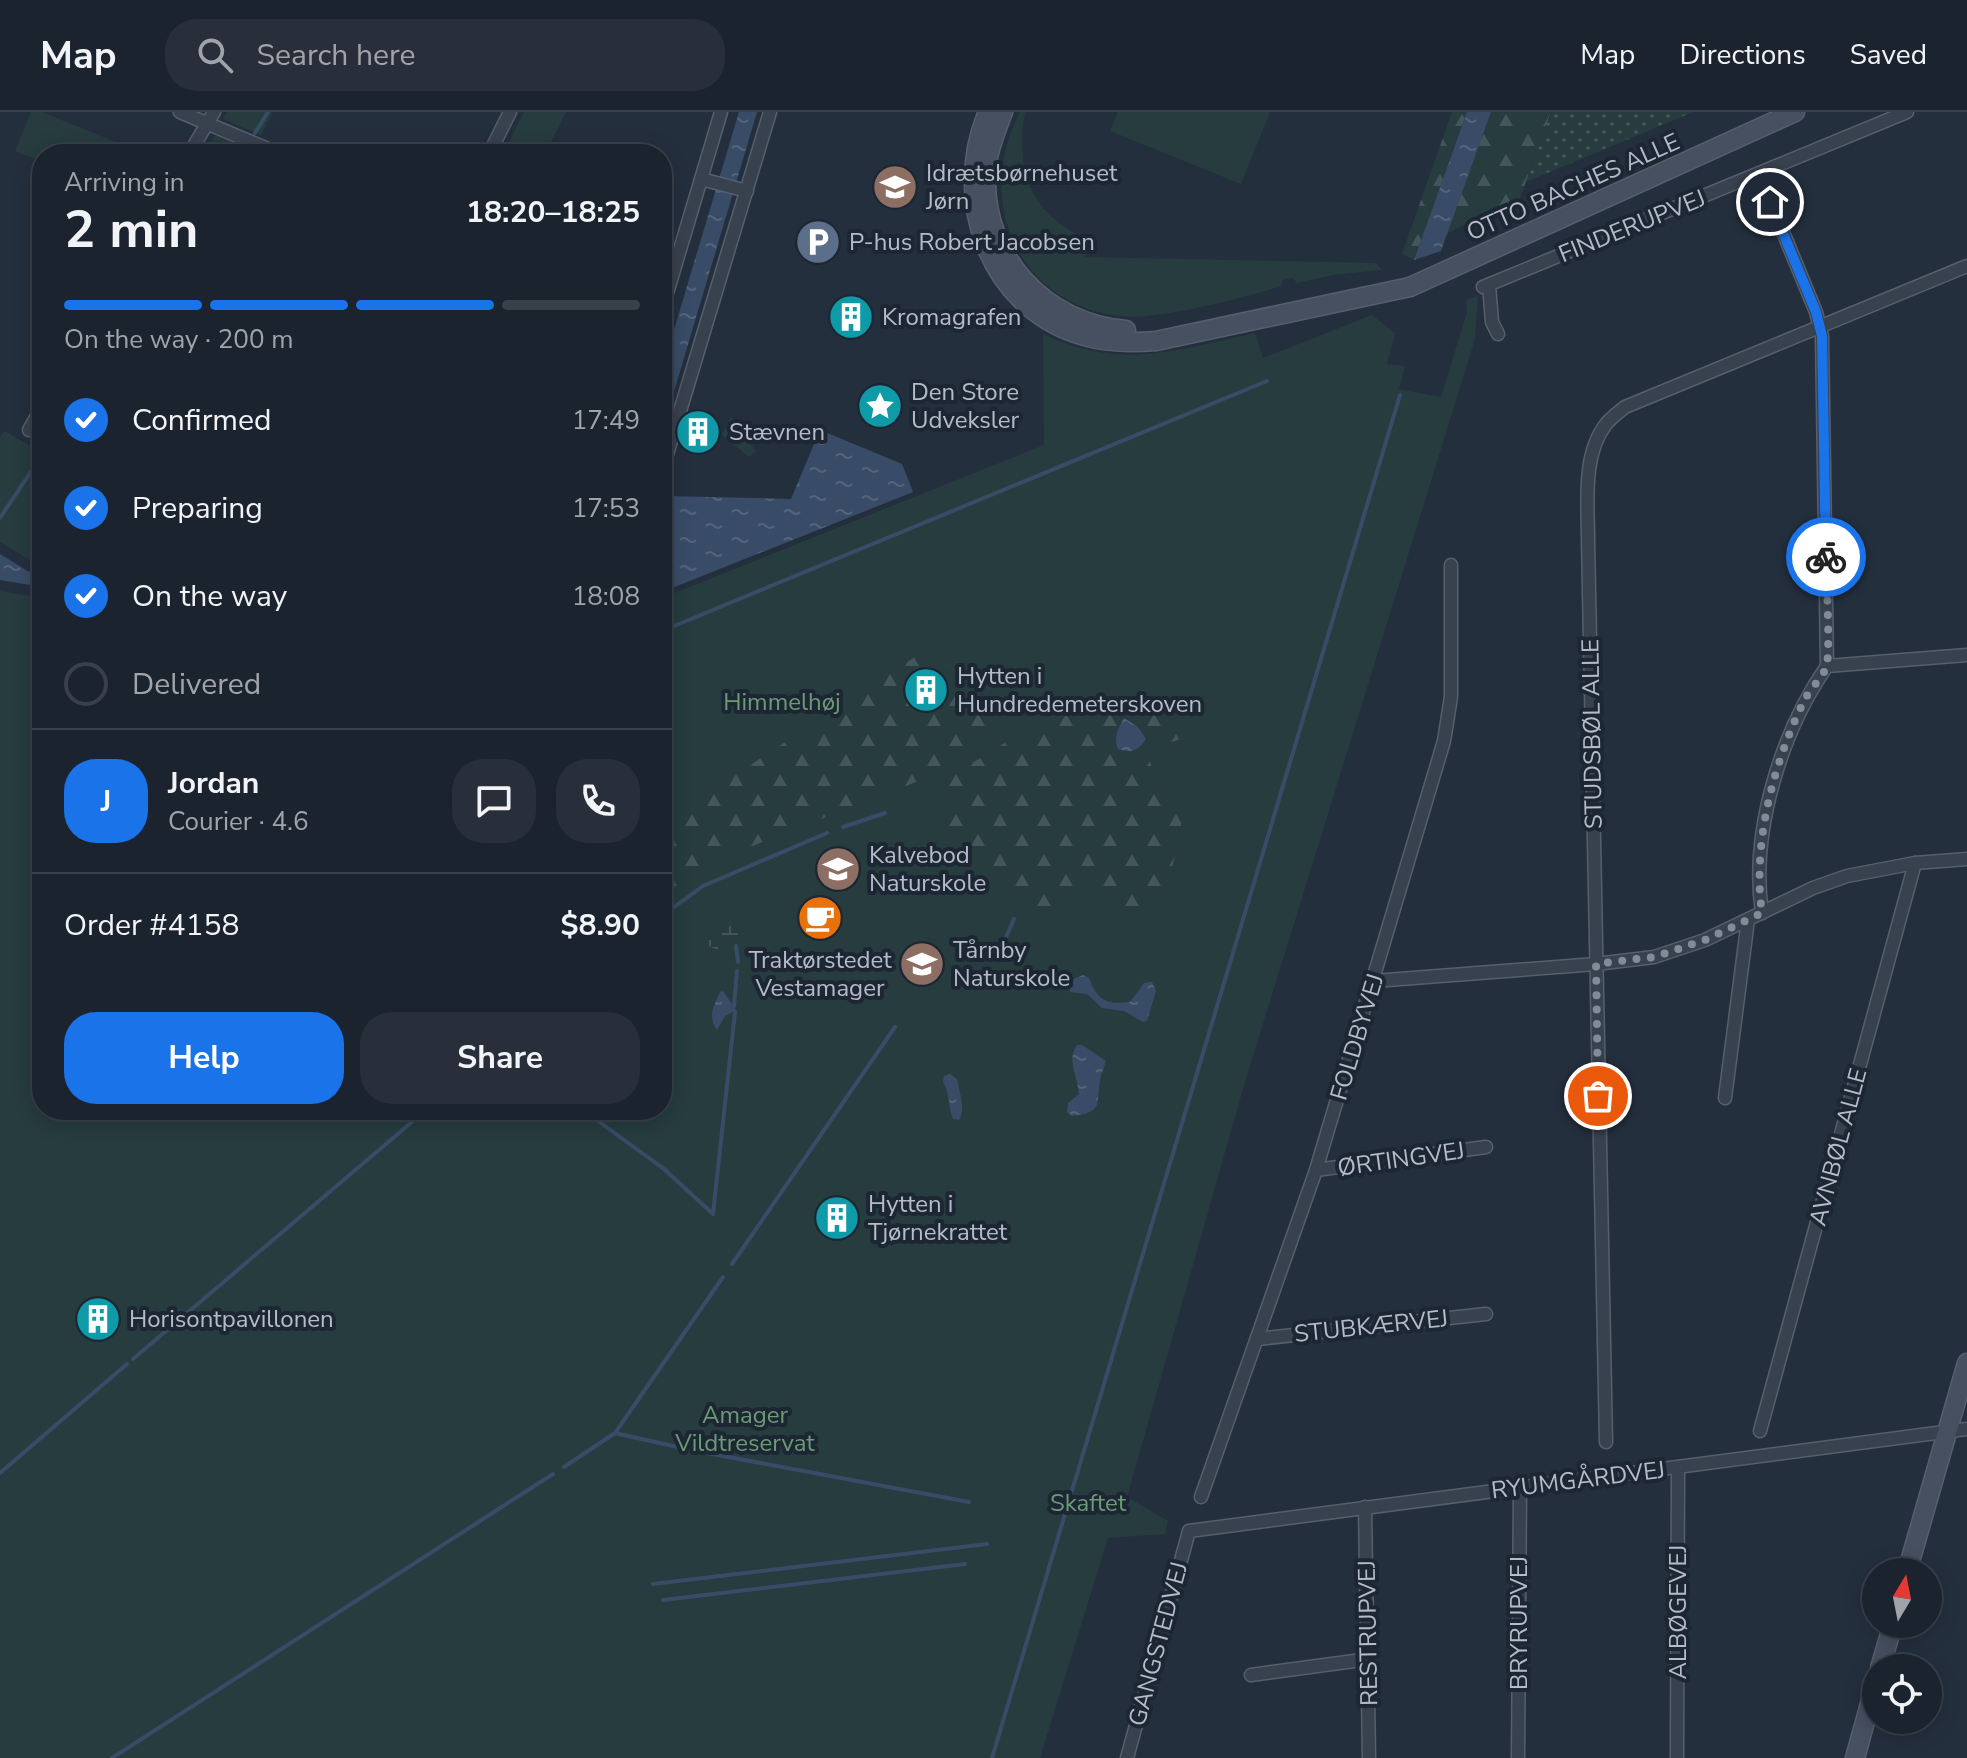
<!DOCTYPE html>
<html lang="en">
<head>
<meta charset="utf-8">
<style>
	:root { --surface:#1b232e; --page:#282f3a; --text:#f1f3f6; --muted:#a0a4aa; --line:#39404a; --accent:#1a73e8 }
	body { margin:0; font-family:"Nunito Sans",sans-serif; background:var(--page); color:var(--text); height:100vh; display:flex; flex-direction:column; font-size:30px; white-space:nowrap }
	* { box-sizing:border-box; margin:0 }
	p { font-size:26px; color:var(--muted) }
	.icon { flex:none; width:44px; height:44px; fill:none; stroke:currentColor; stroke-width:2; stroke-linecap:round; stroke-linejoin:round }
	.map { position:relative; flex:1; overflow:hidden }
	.details { position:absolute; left:32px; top:32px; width:640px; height:976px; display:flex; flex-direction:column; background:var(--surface); border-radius:32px; box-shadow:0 4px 20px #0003,0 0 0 2px var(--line) }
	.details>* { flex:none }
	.needle { width:52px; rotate:10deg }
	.fabs { position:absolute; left:1862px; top:1446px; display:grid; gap:16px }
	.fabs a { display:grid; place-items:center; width:80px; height:80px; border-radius:50%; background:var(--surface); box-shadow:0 4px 20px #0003,0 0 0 2px var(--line); font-size:40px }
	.pin { position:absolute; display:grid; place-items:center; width:68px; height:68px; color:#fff; margin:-34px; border:4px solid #fff; border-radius:50%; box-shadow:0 2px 8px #0007 }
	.courier { position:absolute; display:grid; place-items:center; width:80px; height:80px; margin:-40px; border:6px solid #1a73e8; border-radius:50%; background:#fff; color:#222; box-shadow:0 2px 10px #0007 }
	.head em { font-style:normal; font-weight:700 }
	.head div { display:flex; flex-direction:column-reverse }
	.head { display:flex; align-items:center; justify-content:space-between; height:136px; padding:0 32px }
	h1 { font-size:52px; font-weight:700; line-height:60px }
	.bar { display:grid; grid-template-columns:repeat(4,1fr); gap:12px 8px; align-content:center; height:96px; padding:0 32px }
	.bar i { height:10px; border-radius:6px; background:var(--line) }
	.bar .on { background:var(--accent) }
	.bar p { grid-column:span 4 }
	.line { display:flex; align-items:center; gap:20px; padding:0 32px; border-top:2px solid var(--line) }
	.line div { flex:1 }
	.round { display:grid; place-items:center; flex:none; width:84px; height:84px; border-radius:32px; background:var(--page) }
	ol { padding:0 32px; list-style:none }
	li { display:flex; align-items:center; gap:24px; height:88px }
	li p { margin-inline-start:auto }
	li .icon { padding:8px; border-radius:50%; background:var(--accent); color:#fff; stroke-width:4 }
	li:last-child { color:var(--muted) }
	li i { width:44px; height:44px; border:4px solid var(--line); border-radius:50% }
	.action { display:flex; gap:16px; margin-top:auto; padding:16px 32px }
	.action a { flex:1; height:92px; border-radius:32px; background:var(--accent); color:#fff; font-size:32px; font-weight:700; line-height:92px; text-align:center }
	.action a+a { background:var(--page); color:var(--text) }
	header { display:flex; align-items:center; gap:48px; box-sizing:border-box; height:112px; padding:0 40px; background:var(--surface); border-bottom:2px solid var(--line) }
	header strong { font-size:38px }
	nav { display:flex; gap:44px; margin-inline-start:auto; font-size:28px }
	.search { width:560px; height:72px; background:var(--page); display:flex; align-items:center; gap:20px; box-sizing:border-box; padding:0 28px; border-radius:32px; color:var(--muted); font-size:30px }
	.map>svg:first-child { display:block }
</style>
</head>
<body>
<header>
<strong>Map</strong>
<div class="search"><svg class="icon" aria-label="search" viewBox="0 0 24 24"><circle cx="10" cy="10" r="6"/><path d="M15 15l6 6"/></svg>Search here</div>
<nav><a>Map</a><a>Directions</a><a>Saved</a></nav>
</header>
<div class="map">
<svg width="1967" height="1646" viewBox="0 0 1967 1646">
	<defs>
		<pattern id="forest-firs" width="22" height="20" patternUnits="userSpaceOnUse" patternTransform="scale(2)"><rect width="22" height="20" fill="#263c3f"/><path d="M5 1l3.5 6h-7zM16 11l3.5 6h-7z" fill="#435659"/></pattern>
		<pattern id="wetland-marsh" width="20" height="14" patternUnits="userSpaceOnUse" patternTransform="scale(2)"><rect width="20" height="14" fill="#263c3f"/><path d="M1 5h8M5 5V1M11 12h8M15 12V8" fill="none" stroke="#435659"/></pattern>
		<pattern id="garden-dots" width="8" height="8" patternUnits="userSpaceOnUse" patternTransform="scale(2)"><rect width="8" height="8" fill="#263c3f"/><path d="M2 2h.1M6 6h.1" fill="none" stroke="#435659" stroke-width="1.8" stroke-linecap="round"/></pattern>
		<pattern id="water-ripples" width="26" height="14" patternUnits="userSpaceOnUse" patternTransform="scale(2)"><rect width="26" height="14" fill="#394c67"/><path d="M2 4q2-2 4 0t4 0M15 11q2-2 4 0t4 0" fill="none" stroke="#53647b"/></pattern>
	</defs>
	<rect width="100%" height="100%" fill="#242f3e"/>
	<g fill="#263c3f">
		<polygon points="31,0 42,0 116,30 109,42 42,42 42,50 15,39"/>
		<polygon points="227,0 273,0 261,23 223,7"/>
		<polygon points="524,0 566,0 545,42 503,42"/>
		<path d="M1020 0H1025C1014 64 1033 104 1093 130L1085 145 1376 151 1382 158 1333 163 1296 171 1294 166 1282 168 1281 174C1244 186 1156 209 1119 204 1016 191 974 87 1020 0Z"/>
		<polygon points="1118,0 1270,0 1241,72 1110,19"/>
		<polygon points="215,23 261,42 204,42"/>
		<path d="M1478 184 1475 227 1245 970 1127 1385 1168 1409 1165 1422 1108 1426 1040 1646H0V479L42 486V998H662V486L1044 333 1043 222C1120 259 1177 238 1255 221L1263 246 1372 203 1395 221 1387 252 1405 254 1399 277 1441 285 1467 200 1466 188Z"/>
		<polygon points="731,305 756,339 749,345 722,323"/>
		<polygon points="4,319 42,340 42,427 30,448 0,430 0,325"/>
	</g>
	<g fill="url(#forest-firs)">
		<polygon points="1452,0 1467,0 1414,148 1402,142"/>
		<polygon points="1491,0 1551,0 1519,89 1447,121"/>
		<path d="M930 535 1013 612C992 627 970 645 947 656 854 701 748 724 662 783V711Z"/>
		<path d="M1096 587C1143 592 1151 597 1188 624L1146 640 1162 680 1182 708 1167 781 1149 803H1133L1081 771 1066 776V796L1030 799 988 747 941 717 949 664 993 639 1021 619Z"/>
	</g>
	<path fill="url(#wetland-marsh)" d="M741 809 744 820 736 834 722 840 707 833 708 824C717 816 729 810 741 809Z"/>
	<polygon fill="url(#garden-dots)" points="1551,0 1693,0 1526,70"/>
	<g fill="url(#water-ripples)">
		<polygon points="739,0 757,0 662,320 662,258"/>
		<polygon points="1467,0 1491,0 1441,139 1414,148"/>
		<polygon points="820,318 902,352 913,380 662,480 662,393 664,384 791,387"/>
		<polygon points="42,437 42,475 0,468 0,442 29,460"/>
		<path d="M1124 606 1138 615 1146 627C1139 638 1131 642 1118 637 1113 625 1118 617 1124 606Z"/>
		<path d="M1083 863 1089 866C1097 888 1106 893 1130 890L1144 871 1152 870 1156 879 1147 909 1143 910 1124 899 1102 896 1087 882 1070 880 1071 868Z"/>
		<path d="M723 879 736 898 725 904 717 918C707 904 714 894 720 880Z"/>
		<path d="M1077 933H1082L1106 949C1104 956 1101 962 1100 968 1096 994 1103 1000 1072 1004L1067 1000 1068 991 1079 982C1078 964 1066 949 1077 933Z"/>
		<path d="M950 962 957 967C959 979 966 998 959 1008L953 1007C948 994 950 981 943 970L944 964Z"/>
	</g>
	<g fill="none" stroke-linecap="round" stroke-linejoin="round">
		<g stroke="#394c67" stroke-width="4">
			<polyline points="255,21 268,0"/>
			<polyline points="242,42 244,38"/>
			<polyline points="0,406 42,343"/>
			<polyline points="662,519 1267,269"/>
			<polyline points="843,715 885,701"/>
			<polyline points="662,804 703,774 827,721"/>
			<polyline points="736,834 738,850"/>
			<polyline points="981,847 1001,837 1014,807"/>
			<polyline points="734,894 737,859"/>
			<polyline points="583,998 664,1057 713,1102"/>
			<polyline points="713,1102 735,900"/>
			<polyline points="732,1152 895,915"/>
			<polyline points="133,1247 426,998"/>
			<polyline points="615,1321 682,1336"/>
			<polyline points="691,1338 969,1390"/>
			<polyline points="564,1355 615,1321 723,1165"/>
			<polyline points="0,1361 127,1252"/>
			<polyline points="653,1472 987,1432"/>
			<polyline points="663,1488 965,1452"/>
			<polyline points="112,1646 553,1362"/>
			<polyline points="992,1646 1400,283"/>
		</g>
		<g stroke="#565f6c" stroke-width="15">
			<g id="street">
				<polyline points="180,0 280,42"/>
				<polyline points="189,42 214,0"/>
				<polyline points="489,42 510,0"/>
				<path d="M1759 62 1816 200 1822 224 1827 554C1781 620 1750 721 1762 801"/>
				<polyline points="701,67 747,79"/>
				<polyline points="1489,173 1492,210 1498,222"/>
				<polyline points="1483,175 1907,0"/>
				<polyline points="662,198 721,0"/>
				<polyline points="29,318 42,295"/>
				<polyline points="662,359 770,0"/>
				<polyline points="1827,554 1967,543"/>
				<polyline points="1374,869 1596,852 1654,845 1705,828 1813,776 1847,764 1915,751 1967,747"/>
				<polyline points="1725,986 1748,808"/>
				<polyline points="1316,1058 1486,1035"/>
				<polyline points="1257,1227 1486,1202"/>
				<polyline points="1760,1319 1915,751"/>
				<path d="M1606 1330 1588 428C1588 391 1582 343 1606 312 1611 306 1619 300 1625 295L1967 154"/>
				<polyline points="1201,1385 1316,1058 1444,629 1451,585 1451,453"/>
				<polyline points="1365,1395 1369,1646"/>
				<polyline points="1251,1563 1369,1547"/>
				<polyline points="1127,1646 1189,1419 1967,1317"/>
				<polyline points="1518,1646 1520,1375"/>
				<polyline points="1677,1646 1678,1355"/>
			</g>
		</g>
		<g stroke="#565f6c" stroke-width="21">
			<g id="secondary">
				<path d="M988 0C951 86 988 197 1084 224 1108 231 1131 231 1156 229L1410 175 1795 0"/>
				<path d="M1003 0C995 21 986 43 986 65 984 146 1046 212 1126 218"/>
				<polyline points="1907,1460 1967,1251"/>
				<polyline points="1880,1556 1893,1512"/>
				<polyline points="1855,1646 1876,1570"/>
			</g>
		</g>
		<use href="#street" stroke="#38414e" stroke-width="12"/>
		<use href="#secondary" stroke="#465061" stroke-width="18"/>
	</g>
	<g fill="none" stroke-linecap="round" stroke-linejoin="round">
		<path stroke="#828b98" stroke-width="8" stroke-dasharray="0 14.4" d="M1598 984 1596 852 1654 845 1705 828 1762 801C1752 731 1774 649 1805 587 1811 576 1821 567 1826 556 1831 544 1826 464 1826 445"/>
		<polyline stroke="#1a73e8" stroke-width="10" points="1770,90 1816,200 1822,224 1826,445"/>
	</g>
	<defs>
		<g id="school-disc" transform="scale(2.3)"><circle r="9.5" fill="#8d6e63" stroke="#1d2633"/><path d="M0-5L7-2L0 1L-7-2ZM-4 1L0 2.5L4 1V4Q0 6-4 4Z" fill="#fff"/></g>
		<g id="parking-disc" transform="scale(2.3)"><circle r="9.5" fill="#5c6f8a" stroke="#1d2633"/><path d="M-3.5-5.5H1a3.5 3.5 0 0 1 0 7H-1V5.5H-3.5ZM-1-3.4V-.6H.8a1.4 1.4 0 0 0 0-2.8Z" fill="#fff"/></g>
		<g id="building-disc" transform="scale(2.3)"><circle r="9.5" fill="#0f9aa8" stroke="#1d2633"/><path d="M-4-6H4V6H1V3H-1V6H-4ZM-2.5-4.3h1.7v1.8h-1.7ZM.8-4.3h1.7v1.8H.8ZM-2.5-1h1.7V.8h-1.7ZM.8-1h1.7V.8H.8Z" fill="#fff"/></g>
		<g id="sight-disc" transform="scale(2.3)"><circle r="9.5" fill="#0f9aa8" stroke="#1d2633"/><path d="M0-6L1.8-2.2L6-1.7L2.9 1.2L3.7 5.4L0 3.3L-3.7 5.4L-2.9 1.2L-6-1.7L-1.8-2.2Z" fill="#fff"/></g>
		<g id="cafe-disc" transform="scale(2.3)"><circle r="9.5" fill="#e8710a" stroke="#1d2633"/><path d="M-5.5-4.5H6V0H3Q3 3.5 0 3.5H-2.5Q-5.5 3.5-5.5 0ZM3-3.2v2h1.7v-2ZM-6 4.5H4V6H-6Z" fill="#fff"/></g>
	</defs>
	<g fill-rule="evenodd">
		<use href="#school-disc" x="895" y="75"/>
		<use href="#parking-disc" x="818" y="130"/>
		<use href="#building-disc" x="851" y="205"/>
		<use href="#sight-disc" x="880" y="294"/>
		<use href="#building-disc" x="698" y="320"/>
		<use href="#building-disc" x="926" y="578"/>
		<use href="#school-disc" x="838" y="757"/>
		<use href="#cafe-disc" x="820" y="806"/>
		<use href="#school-disc" x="922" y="852"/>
		<use href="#building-disc" x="837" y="1106"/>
		<use href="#building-disc" x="98" y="1207"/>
	</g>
	<g text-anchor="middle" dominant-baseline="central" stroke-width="8" stroke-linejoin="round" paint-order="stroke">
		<g font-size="24" fill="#b4bcc9" stroke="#1d2633" text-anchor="start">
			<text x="926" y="61">Idrætsbørnehuset<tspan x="926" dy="28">Jørn</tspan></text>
			<text x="849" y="130">P-hus Robert Jacobsen</text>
			<text x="882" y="205">Kromagrafen</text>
			<text x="911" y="280">Den Store<tspan x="911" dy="28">Udveksler</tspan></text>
			<text x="729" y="320">Stævnen</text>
			<text x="957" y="564">Hytten i<tspan x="957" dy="28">Hundredemeterskoven</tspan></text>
			<text x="869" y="743">Kalvebod<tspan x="869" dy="28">Naturskole</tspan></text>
			<text x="953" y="838">Tårnby<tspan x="953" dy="28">Naturskole</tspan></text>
			<text x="820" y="848" text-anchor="middle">Traktørstedet<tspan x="820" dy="28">Vestamager</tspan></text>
			<text x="868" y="1092">Hytten i<tspan x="868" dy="28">Tjørnekrattet</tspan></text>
			<text x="129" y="1207">Horisontpavillonen</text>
		</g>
		<g font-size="24" fill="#b4bcc9" stroke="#1d2633">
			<text transform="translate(1573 75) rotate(-24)">OTTO BACHES ALLE</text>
			<text transform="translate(1632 114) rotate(-22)">FINDERUPVEJ</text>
			<text transform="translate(1592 622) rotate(-91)">STUDSBØL ALLE</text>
			<text transform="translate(1357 925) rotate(-73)">FOLDBYVEJ</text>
			<text transform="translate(1838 1035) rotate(-75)">AVNBØL ALLE</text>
			<text transform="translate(1401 1047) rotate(-8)">ØRTINGVEJ</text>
			<text transform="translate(1371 1214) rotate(-6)">STUBKÆRVEJ</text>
			<text transform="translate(1578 1368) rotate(-7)">RYUMGÅRDVEJ</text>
			<text transform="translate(1678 1500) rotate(-90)">ALBØGEVEJ</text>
			<text transform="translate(1519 1511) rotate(-90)">BRYRUPVEJ</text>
			<text transform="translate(1368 1521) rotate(-91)">RESTRUPVEJ</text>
			<text transform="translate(1158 1532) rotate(-75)">GANGSTEDVEJ</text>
		</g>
		<g font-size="24" fill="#6b9a76" stroke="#1d2633">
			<text x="782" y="590">Himmelhøj</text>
			<text x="745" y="1303">Amager<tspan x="745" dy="28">Vildtreservat</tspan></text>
			<text x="1088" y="1391">Skaftet</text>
		</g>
	</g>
</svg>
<div class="fabs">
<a><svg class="needle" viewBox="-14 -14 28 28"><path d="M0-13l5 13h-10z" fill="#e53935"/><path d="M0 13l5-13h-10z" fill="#a0a4aa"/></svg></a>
<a><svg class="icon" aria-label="locate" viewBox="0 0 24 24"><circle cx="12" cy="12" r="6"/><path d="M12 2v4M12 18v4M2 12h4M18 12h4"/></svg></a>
</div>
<div class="pin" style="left:1598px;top:984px;background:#ea580c"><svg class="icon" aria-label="bag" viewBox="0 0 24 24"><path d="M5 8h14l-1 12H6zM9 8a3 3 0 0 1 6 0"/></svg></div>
<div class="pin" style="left:1770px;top:90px;background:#1f2937"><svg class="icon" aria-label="home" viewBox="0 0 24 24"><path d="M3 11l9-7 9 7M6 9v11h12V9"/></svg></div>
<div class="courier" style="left:1826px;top:445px"><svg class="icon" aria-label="bike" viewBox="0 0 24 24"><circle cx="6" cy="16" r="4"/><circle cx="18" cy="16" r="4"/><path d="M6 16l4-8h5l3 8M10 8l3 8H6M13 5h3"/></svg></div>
<section class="details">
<div class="head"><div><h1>2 min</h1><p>Arriving in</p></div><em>18:20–18:25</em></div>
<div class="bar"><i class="on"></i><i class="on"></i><i class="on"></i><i></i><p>On the way · 200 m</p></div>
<ol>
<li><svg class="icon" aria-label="check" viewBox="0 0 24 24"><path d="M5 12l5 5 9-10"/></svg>Confirmed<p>17:49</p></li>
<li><svg class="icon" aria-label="check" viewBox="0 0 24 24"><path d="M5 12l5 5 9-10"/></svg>Preparing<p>17:53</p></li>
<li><svg class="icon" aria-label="check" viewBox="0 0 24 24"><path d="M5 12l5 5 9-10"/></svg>On the way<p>18:08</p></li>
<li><i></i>Delivered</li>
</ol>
<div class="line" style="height:144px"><b class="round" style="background:var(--accent);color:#fff">J</b><div><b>Jordan</b><p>Courier · 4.6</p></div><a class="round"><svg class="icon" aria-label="chat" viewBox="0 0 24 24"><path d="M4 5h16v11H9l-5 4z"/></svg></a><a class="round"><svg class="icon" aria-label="phone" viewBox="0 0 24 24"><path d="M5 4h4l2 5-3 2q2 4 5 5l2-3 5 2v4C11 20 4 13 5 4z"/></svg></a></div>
<div class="line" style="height:104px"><div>Order #4158</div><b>$8.90</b></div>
<div class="action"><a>Help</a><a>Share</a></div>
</section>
</div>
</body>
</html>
